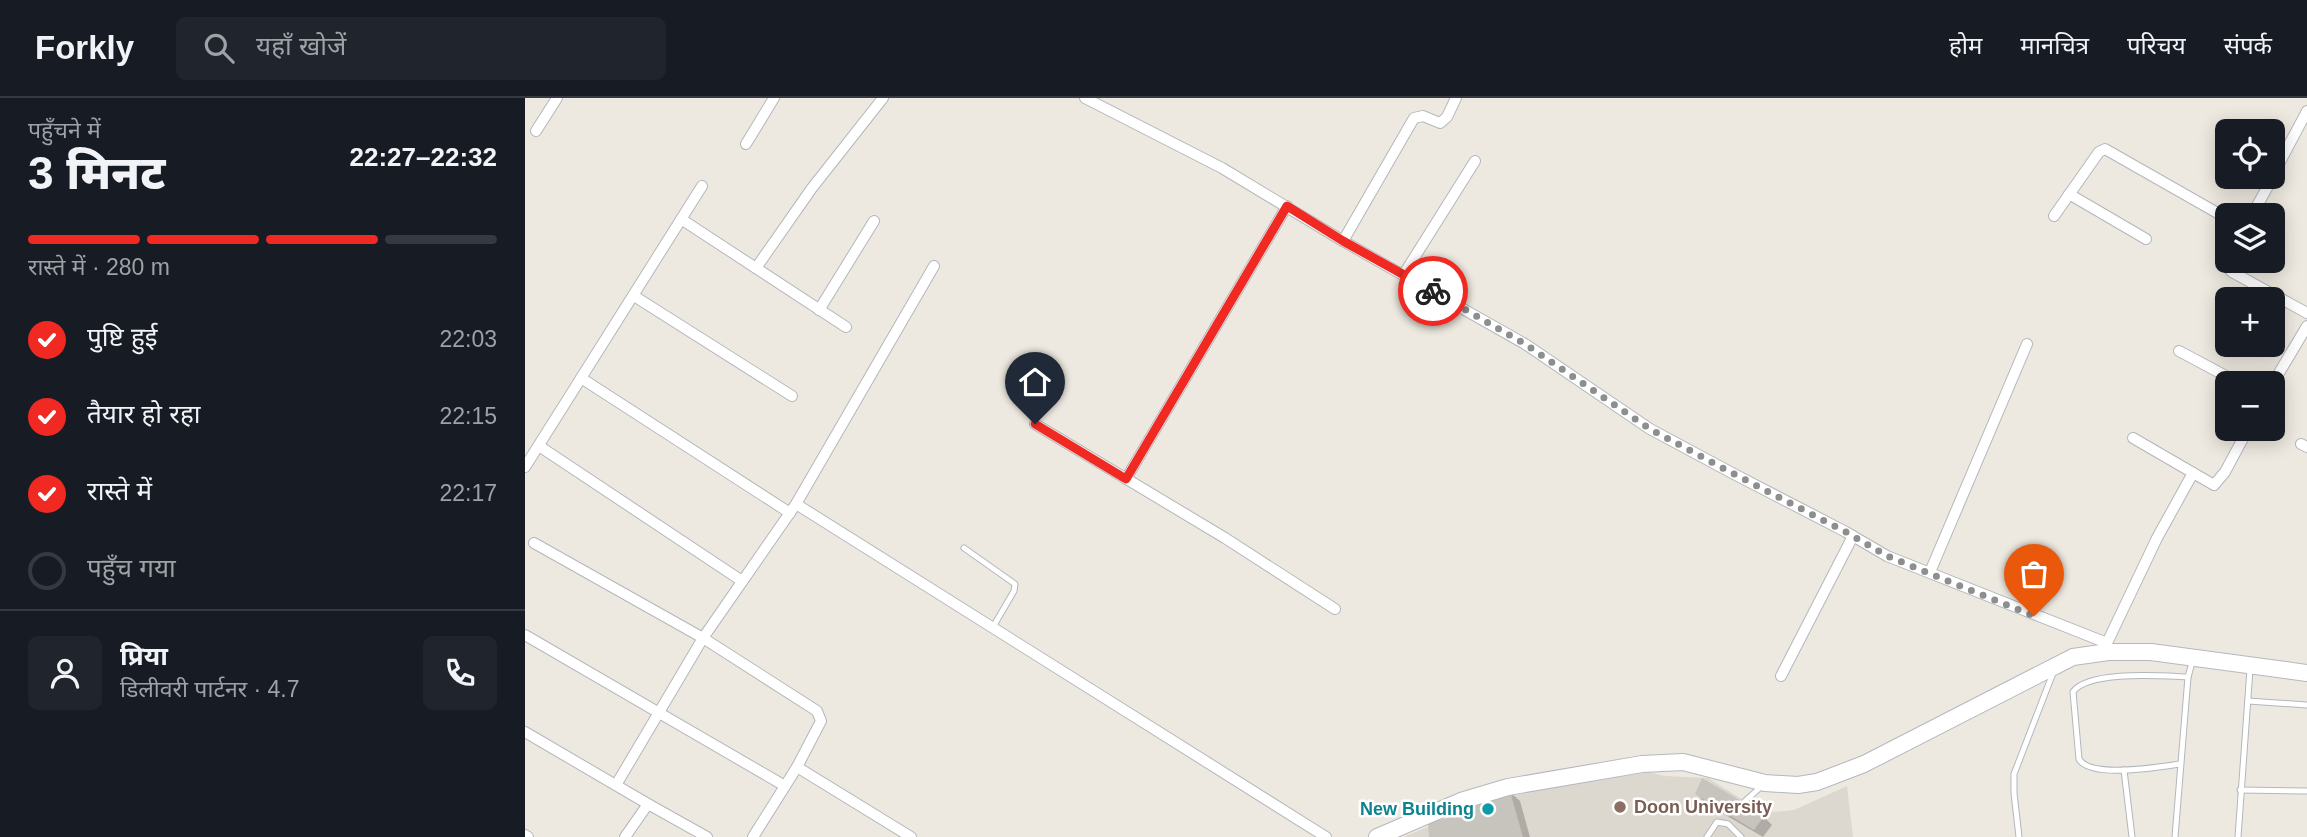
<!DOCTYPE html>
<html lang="hi">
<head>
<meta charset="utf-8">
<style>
	:root { --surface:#171b24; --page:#20242c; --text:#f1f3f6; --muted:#9ea1a6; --line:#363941; --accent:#f02a23 }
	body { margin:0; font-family:Helvetica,"Noto Sans Devanagari",sans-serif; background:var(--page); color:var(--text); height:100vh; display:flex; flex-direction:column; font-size:26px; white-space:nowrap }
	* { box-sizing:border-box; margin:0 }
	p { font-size:23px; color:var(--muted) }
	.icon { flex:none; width:38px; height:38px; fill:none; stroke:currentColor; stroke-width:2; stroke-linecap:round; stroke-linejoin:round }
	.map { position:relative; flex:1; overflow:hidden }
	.details { display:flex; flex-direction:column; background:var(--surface); width:525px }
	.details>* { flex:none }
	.controls { position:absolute; left:1690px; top:21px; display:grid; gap:14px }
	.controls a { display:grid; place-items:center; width:70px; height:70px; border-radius:10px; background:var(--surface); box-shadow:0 4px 18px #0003; font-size:35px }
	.pin { position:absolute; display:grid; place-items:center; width:60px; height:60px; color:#fff; margin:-72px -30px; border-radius:50% 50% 50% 0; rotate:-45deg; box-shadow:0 0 7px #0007 }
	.pin .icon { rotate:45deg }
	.courier { position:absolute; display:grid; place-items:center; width:70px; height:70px; margin:-35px; border:5px solid #f02a23; border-radius:50%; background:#fff; color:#222; box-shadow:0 2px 9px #0007 }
	.head em { font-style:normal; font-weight:800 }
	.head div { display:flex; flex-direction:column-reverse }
	.head { display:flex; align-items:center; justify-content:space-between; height:119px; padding:0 28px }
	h1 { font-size:46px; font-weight:800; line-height:52px }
	.bar { display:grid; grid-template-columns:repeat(4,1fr); gap:10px 7px; align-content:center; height:84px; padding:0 28px }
	.bar i { height:9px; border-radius:5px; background:var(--line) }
	.bar .active { background:var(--accent) }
	.bar p { grid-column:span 4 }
	.line { display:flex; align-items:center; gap:18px; padding:0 28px; border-top:2px solid var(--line) }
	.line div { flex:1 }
	.round { display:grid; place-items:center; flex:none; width:74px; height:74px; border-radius:10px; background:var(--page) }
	ol { padding:0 28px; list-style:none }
	li { display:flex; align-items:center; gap:21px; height:77px }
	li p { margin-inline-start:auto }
	li .icon { padding:7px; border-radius:50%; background:var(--accent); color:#fff; stroke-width:4 }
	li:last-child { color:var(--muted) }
	li i { width:38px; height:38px; border:4px solid var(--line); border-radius:50% }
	header { display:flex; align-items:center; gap:42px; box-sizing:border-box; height:98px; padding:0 35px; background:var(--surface); border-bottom:2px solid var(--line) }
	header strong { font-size:33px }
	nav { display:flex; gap:38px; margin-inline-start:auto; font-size:24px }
	.search { width:490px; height:63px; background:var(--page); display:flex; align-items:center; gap:18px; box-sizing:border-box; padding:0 24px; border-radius:10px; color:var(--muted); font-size:26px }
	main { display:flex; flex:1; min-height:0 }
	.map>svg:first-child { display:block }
</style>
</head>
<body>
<header>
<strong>Forkly</strong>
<div class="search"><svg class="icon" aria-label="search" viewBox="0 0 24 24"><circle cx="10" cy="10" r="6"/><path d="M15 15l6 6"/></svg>यहाँ खोजें</div>
<nav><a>होम</a><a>मानचित्र</a><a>परिचय</a><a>संपर्क</a></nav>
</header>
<main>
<section class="details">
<div class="head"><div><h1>3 मिनट</h1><p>पहुँचने में</p></div><em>22:27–22:32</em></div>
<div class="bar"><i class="active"></i><i class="active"></i><i class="active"></i><i></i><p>रास्ते में · 280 m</p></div>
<ol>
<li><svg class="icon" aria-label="check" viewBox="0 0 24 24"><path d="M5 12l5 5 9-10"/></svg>पुष्टि हुई<p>22:03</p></li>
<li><svg class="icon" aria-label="check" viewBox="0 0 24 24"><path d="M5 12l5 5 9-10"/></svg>तैयार हो रहा<p>22:15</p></li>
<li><svg class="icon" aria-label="check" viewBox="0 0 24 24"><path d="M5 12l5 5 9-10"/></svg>रास्ते में<p>22:17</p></li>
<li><i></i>पहुँच गया</li>
</ol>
<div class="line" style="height:126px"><a class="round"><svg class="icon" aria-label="person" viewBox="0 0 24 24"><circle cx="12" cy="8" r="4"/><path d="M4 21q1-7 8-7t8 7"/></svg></a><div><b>प्रिया</b><p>डिलीवरी पार्टनर · 4.7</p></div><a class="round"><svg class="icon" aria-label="phone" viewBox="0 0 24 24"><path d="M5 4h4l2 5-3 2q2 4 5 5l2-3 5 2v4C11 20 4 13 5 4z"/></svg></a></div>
</section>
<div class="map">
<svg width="1782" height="739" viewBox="0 0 1782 739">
	<rect width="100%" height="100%" fill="#ede9e0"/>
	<polygon fill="#ddd8cf" points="1119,673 1140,678 1183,680 1223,705 1250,714 1269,712 1322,688 1328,739 878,739 976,700"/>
	<g fill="#0003">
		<polygon points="983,692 995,703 1005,739 906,739 939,717"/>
		<polygon points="1172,696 1239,719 1247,727 1238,739 1180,705"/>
	</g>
	<g fill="#c7c4bd">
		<polygon points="1177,680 1240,717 1229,732 1170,696"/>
		<polygon points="984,690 998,739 904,739 903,725 937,716 937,705"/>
	</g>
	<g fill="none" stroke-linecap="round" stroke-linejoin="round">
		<g stroke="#b3b7bc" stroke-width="7">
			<g id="lane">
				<polyline points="439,450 490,486 489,493 468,529"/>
				<polyline points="1723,603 1782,607"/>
				<path d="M1655 666C1634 669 1565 681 1554 661L1548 594C1563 572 1638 578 1663 579"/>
				<polyline points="1599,672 1607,739"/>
				<polyline points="1715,692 1782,693"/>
				<polyline points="1219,704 1238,687"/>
				<polyline points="1182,739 1192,724 1203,726 1216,739"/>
				<polyline points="1494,739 1489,695 1489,676 1528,575"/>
				<polyline points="1650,739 1663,579 1668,561"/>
				<polyline points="1713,739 1725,571"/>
			</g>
		</g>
		<g stroke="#b3b7bc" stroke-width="12">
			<g id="street">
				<polyline points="560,0 697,70 818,143 1000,246 1125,331 1209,376 1321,434 1362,458 1582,545"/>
				<polyline points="11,33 32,0"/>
				<polyline points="221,46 249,0"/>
				<polyline points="1748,77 1782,13"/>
				<polyline points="1544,96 1621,141"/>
				<polyline points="1727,117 1748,79"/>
				<polyline points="1529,118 1574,54 1580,51 1703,121"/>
				<polyline points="156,121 321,229"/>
				<polyline points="818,143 889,20 898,18 915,25 922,19 931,0"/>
				<polyline points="1706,163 1704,171 1707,174 1782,215"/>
				<polyline points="231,170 287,90 358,0"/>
				<polyline points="879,176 950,63"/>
				<polyline points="109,198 267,298"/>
				<polyline points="294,212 349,123"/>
				<polyline points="1654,253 1714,285"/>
				<polyline points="56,280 265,415"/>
				<polyline points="1748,285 1782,228"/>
				<polyline points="510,326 700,440 810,511"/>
				<polyline points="1608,340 1689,387 1700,374 1723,331"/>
				<polyline points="1776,346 1782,349"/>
				<polyline points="14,348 217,483"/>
				<polyline points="0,369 177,88"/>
				<polyline points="601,381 762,108"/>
				<polyline points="271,406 801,739"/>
				<polyline points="9,445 178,540 292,613 296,623 272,669 386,739"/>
				<polyline points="1405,474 1502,246"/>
				<polyline points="0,537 260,688"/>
				<polyline points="1582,551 1582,545 1632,440 1668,375"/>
				<polyline points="1256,578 1328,438"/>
				<polyline points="0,634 123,706 182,739"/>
				<polyline points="91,687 178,540 271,406 409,168"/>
				<polyline points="0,737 3,739"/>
				<polyline points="100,739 123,706"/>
				<polyline points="228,739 272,669"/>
			</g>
		</g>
		<g stroke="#b4b8be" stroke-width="18">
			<polyline id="secondary" points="852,739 936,703 983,689 1117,666 1158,664 1240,685 1273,687 1292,684 1339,666 1548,559 1583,554 1626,554 1782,575"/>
		</g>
		<use href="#lane" stroke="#fff" stroke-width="5"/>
		<use href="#street" stroke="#fff" stroke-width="10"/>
		<use href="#secondary" stroke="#fff" stroke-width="16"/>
	</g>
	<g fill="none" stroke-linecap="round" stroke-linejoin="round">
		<polyline stroke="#8d8e8e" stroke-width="7" stroke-dasharray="0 12.6" points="908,193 1000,246 1125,331 1209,376 1321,434 1362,458 1509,518"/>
		<polyline stroke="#f02a23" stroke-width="9" points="510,326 601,381 762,108 818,143 908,193"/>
	</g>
	<circle fill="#8d6e63" stroke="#fff" stroke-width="2.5" cx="1095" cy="709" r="7"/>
	<circle fill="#0f9aa8" stroke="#fff" stroke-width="2.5" cx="963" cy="711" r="7"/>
	<g text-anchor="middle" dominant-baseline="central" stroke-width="5" stroke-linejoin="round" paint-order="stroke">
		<g font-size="18" font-weight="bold" fill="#785e54" stroke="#fff" text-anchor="start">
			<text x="1109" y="709">Doon University</text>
		</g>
		<g font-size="18" font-weight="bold" fill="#0d838f" stroke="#fff" text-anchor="end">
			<text x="949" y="711">New Building</text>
		</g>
	</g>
</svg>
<div class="controls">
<a><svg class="icon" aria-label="locate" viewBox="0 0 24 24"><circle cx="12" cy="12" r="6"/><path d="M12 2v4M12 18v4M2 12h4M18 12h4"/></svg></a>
<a><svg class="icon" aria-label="layers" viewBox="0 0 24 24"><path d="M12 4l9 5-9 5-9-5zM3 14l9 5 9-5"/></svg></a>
<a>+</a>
<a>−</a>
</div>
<div class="pin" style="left:1509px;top:518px;background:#ea580c"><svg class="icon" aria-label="bag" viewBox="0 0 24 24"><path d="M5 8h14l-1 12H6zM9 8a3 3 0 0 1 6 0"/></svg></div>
<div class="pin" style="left:510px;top:326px;background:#1f2937"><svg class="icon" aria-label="home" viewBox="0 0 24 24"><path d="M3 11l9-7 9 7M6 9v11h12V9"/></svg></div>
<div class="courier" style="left:908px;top:193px"><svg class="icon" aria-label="bike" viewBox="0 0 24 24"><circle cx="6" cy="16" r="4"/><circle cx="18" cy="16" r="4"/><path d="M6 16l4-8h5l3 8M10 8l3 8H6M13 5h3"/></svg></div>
</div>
</main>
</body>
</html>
